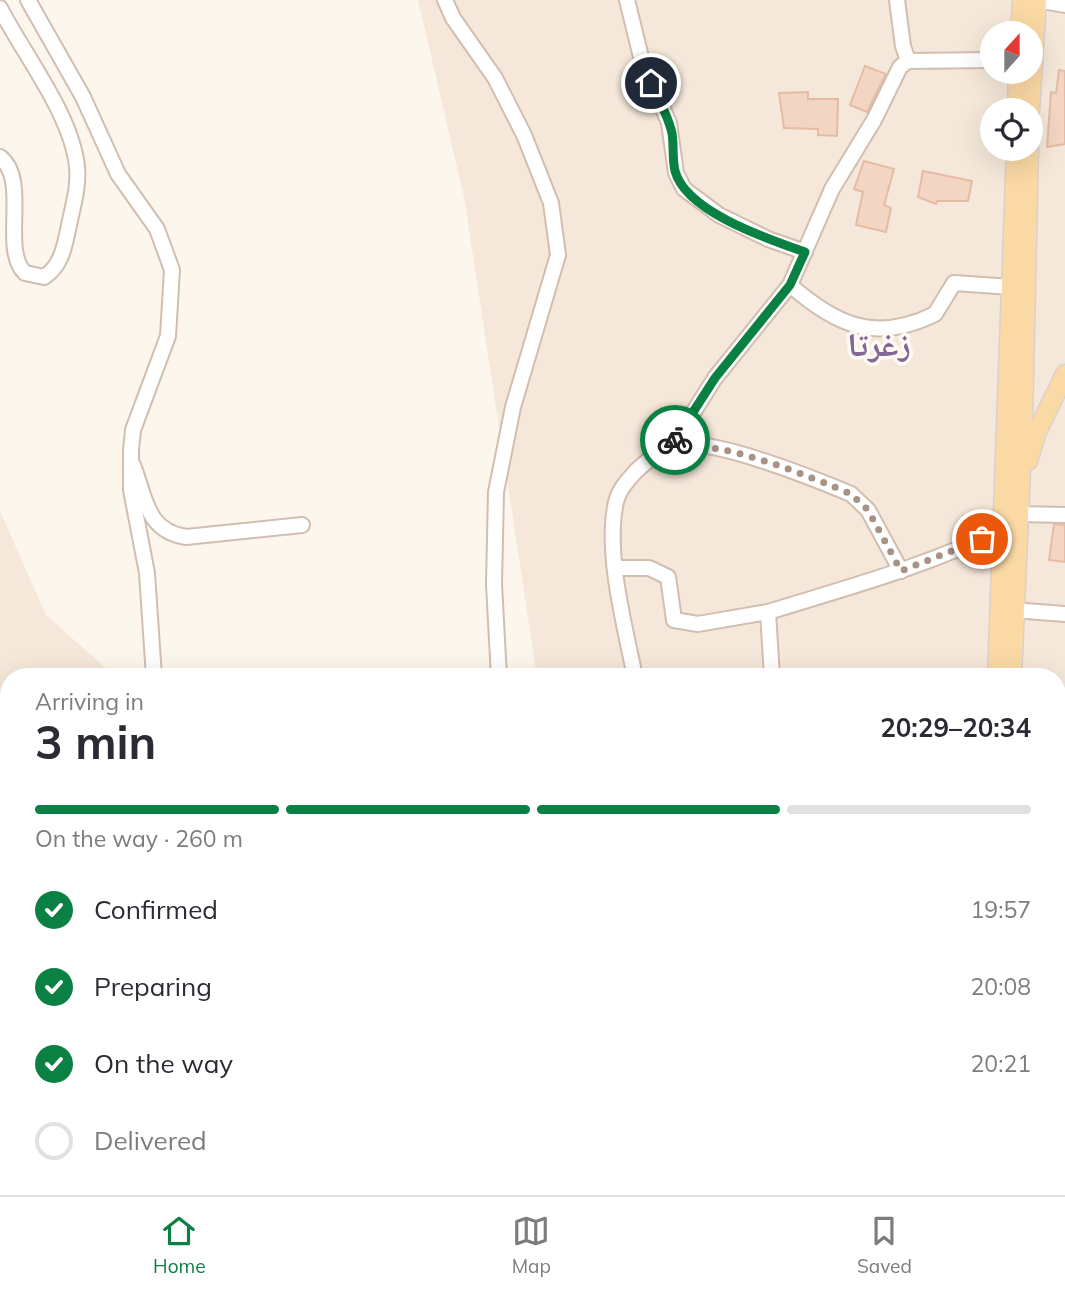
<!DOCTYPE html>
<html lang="en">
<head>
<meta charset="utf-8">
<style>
	:root { --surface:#fff; --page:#f7f7f7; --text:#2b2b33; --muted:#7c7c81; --line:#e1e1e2; --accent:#0b8043 }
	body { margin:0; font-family:Mulish,"Noto Naskh Arabic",sans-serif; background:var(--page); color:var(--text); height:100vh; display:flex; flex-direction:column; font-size:26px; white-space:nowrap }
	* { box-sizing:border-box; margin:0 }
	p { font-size:23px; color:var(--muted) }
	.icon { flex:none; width:38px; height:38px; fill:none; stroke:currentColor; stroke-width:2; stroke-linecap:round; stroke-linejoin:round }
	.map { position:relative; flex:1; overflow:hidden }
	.panel { position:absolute; left:0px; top:668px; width:1066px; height:527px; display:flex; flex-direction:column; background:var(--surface); border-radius:28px 28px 0 0; box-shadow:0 7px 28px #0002 }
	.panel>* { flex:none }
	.needle { width:46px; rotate:21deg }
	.controls { position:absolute; left:980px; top:21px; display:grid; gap:14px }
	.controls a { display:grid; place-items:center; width:63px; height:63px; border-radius:50%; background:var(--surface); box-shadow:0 7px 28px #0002; font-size:35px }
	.pin { position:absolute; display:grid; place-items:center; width:60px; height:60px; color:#fff; margin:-30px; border:4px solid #fff; border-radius:50%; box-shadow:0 2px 7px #0007 }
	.courier { position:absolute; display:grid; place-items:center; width:70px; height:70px; margin:-35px; border:5px solid #0b8043; border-radius:50%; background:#fff; color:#222; box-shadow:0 2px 9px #0007 }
	.head em { font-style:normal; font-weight:700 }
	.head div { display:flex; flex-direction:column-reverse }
	.head { display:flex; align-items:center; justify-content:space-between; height:119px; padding:0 35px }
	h1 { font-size:46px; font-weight:700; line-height:52px }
	.bar { display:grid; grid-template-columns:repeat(4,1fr); gap:10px 7px; align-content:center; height:84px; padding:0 35px }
	.bar i { height:9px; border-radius:5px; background:var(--line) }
	.bar .on { background:var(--accent) }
	.bar p { grid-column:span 4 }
	ol { padding:0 35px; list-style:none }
	li { display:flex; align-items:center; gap:21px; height:77px }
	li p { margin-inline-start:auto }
	li .icon { padding:7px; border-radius:50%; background:var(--accent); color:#fff; stroke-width:4 }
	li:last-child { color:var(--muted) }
	li i { width:38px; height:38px; border:4px solid var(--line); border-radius:50% }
	.tabs { display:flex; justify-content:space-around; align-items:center; height:98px; border-top:2px solid var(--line); background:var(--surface); font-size:19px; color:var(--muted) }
	.tabs a { display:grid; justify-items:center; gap:4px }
	.tabs .on { color:var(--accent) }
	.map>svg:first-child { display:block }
</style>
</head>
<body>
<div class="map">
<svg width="1065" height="1195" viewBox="0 0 1065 1195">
	<rect width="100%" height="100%" fill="#fdf6ec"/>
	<g fill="#f5e8da" fill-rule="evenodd">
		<path d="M418 0H1065V1195H569V1186H1057V677H537L464 197ZM992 33H1031V72H992ZM992 110H1031V149H992Z"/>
		<polygon points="0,511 46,615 116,677 9,677 9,1186 407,1186 410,1195 0,1195"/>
	</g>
	<g fill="#f3d5c3" stroke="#e6bba3" stroke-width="2">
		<polygon points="865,66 886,74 867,112 850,105"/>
		<polygon points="1059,70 1065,71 1065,144 1047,147 1051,92 1056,93"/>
		<polygon points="808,92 808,99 838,99 837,136 818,135 818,129 784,128 779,93"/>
		<polygon points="864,161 894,169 884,205 891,208 886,232 856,225 863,192 854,189"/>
		<polygon points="923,171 972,181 968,201 937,201 936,204 918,197"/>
		<polygon points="1054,524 1065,525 1065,562 1049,560"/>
	</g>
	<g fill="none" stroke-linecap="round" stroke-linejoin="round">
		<g stroke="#d1beb0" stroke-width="18">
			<g id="minor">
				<polyline points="28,0 83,97 118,174 157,229 172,270 168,336 133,430 131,450 131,490 147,573 154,677"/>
				<polyline points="445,0 453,18 495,78 524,135 551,203 558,255 513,407 496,492 494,584 499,677"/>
				<polyline points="627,0 641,57 669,123 676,173 684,189 719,215 768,239 805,252"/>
				<polyline points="897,0 903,46 908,61"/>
				<polyline points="1037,0 1065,5"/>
				<path d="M0 8C24 55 72 115 77 167 79 186 73 206 69 225 65 244 62 266 44 277L25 273C0 249 30 180 0 157"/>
				<path d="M790 285C837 326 876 343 935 314L954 283 1012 287"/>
				<polyline points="672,446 715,378 790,285 832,189 874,120 900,67 908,61 992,60"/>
				<path d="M133 465C146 498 146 531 186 537L302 525"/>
				<polyline points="1018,514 1065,515"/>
				<polyline points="616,568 649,568 668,577 674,620 698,624 768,612"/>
				<polyline points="1013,610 1065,614"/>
				<path d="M635 677C625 627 606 557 615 507 617 492 626 482 636 471 646 462 658 451 671 446 705 434 815 479 851 494L868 510 901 571"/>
				<path d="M772 677 768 612C849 587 928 566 1004 528"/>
				<polyline points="1057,949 1065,948"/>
				<polyline points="1057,1148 1065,1147"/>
				<polyline points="275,1186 276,1195"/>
				<polyline points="580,1186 580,1195"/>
			</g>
		</g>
		<g stroke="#dad1cd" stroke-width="21">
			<g id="major">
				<polyline points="1020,33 1022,0"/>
				<polyline points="1017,110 1018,72"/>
				<polyline points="1030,110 1037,0"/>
				<polyline points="1028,461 1037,432 1065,374"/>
				<polyline points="997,677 1016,149"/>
				<polyline points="1012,677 1023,424 1029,149"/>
				<polyline points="1057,980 1065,1014"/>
				<polyline points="1057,1064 1065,1102"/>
			</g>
		</g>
		<use href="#minor" stroke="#fff" stroke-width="14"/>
		<use href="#major" stroke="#fbd9a5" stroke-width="18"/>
	</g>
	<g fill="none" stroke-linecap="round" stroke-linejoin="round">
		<path stroke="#a89285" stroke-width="7" stroke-dasharray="0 12.6" d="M675 440 672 446C721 440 804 474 851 494L868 510 901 571 982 539"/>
		<path stroke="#0b8043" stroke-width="9" d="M651 83C659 99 668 116 672 133 674 146 672 158 675 171 686 212 768 239 805 252L790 285 715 378 675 440"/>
	</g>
	<g text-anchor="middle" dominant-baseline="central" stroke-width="7" stroke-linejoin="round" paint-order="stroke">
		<g font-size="33" font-weight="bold" fill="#846695" stroke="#fffaf3">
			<text x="879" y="343">زغرتا</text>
		</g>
	</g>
</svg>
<div class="controls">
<a><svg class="needle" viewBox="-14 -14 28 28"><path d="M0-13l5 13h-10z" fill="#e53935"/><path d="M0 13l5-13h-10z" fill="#7c7c81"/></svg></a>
<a><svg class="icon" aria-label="locate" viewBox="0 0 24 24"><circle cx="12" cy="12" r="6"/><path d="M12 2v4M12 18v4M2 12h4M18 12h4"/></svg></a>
</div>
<div class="pin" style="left:982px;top:539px;background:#ea580c"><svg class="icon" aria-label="bag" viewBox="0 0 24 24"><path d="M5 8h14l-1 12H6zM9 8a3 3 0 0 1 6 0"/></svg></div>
<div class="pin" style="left:651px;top:83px;background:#1f2937"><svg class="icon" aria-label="home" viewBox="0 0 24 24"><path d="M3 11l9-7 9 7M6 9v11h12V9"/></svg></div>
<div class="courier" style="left:675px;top:440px"><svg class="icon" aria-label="bike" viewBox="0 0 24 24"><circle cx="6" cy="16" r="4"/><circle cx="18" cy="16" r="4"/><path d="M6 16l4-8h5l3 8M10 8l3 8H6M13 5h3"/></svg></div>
<section class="panel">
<div class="head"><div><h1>3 min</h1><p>Arriving in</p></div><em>20:29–20:34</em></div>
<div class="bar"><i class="on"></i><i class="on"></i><i class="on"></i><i></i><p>On the way · 260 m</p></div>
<ol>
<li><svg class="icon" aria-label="check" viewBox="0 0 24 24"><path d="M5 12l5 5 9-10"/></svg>Confirmed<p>19:57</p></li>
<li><svg class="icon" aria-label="check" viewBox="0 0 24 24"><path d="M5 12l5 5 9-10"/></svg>Preparing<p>20:08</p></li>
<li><svg class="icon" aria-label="check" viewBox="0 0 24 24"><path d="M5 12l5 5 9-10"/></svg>On the way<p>20:21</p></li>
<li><i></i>Delivered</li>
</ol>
</section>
</div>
<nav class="tabs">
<a class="on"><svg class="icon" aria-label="home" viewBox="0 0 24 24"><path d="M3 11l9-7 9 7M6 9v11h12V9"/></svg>Home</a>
<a><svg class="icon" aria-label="map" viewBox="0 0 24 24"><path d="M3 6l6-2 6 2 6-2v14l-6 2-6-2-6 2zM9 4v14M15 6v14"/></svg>Map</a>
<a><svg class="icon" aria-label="saved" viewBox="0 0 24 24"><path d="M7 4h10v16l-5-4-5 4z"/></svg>Saved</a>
</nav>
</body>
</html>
